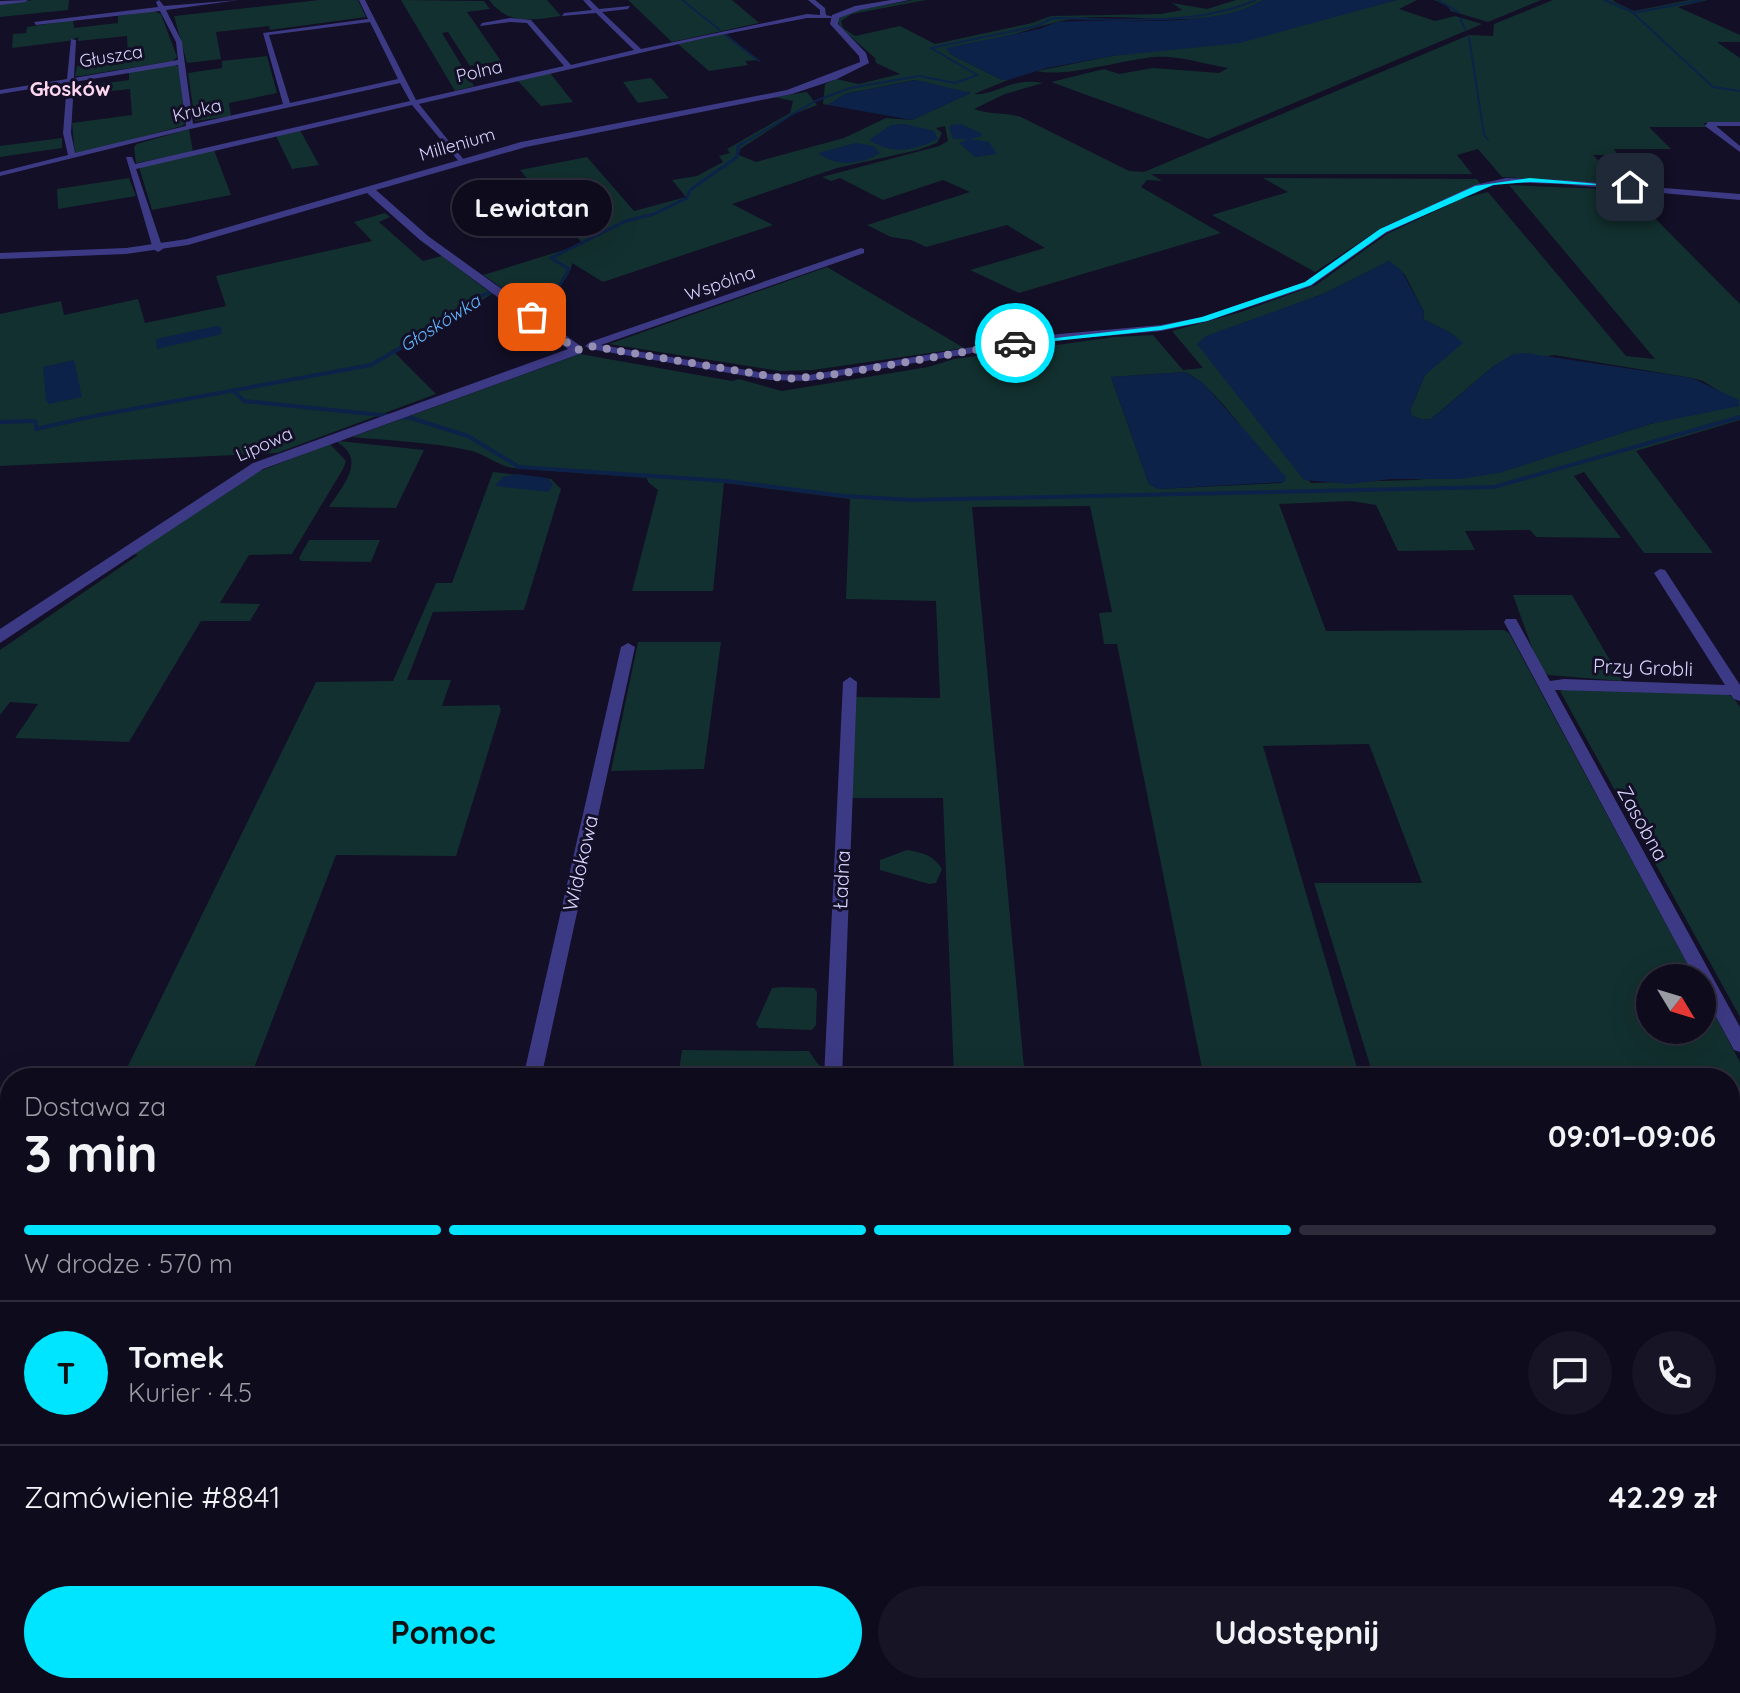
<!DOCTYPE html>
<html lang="pl">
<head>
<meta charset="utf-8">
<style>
	:root { --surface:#0e0b1c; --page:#171425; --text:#f1f3f6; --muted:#9b9ba3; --line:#2e2b3b; --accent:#00e5ff }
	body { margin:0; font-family:Quicksand,sans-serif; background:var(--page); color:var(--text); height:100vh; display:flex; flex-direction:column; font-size:30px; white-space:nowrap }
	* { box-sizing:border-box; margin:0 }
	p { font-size:26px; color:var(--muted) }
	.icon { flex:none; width:44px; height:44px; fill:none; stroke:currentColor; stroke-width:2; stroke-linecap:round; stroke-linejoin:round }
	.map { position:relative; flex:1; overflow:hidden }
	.sheet { position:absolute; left:0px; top:1068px; width:1740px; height:626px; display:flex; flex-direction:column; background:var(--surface); border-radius:32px 32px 0 0; box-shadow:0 8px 32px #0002,0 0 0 2px var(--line) }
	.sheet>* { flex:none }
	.needle { width:52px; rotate:128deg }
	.tools { position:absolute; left:1636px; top:964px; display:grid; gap:16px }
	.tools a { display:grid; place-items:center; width:80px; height:80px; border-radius:50%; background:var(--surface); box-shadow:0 8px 32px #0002,0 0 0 2px var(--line); font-size:40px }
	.pin { position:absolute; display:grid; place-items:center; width:68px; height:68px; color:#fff; margin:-34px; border-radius:16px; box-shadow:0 4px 12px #0006 }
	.courier { position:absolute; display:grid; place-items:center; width:80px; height:80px; margin:-40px; border:6px solid #00e5ff; border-radius:50%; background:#fff; color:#222; box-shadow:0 2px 10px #0007 }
	.bubble { position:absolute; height:56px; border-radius:28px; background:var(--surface); box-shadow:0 8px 32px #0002,0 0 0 2px var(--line); font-size:26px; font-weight:700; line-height:56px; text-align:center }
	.head em { font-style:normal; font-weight:700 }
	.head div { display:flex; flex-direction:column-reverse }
	.head { display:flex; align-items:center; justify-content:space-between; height:136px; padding:0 24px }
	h1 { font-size:52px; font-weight:700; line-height:60px }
	.bar { display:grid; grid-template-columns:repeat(4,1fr); gap:12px 8px; align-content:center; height:96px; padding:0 24px }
	.bar i { height:10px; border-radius:6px; background:var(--line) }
	.bar .selected { background:var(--accent) }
	.bar p { grid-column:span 4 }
	.line { display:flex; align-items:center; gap:20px; padding:0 24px; border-top:2px solid var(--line) }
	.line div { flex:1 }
	.round { display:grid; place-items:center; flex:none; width:84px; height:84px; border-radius:42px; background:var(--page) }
	.cta { display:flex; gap:16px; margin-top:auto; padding:16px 24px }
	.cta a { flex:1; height:92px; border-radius:48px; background:var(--accent); color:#111; font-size:32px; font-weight:700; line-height:92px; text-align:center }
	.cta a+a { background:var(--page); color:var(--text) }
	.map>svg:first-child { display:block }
</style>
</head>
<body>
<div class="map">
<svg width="1740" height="1693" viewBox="0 0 1740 1693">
	<rect width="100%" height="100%" fill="#130f26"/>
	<g fill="#12302f" fill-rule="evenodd">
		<polygon points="34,0 69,0 68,10 0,17 0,4"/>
		<polygon points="319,0 358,0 366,17 270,30 269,26 216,32 221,59 187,63 174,16"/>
		<polygon points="401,0 484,1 490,9 467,12 501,61 470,66 448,32 442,33 474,86 455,91"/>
		<path d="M489 0H547L561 16C531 20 509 26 489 0Z"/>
		<polygon points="628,0 732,0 759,23 672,42"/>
		<path d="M913 0H926L852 14 841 21 843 28 855 36 900 26 935 44 1032 23 1051 16 1161 14 1182 10 1172 3 1207 9 1236 0H1263C1202 37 1120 6 1057 22 1021 31 986 44 950 54L1002 80H1008L974 94C996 96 1010 77 1043 83L1005 94 974 109C990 115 1005 112 1021 117L1129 171 1144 172 1469 35 1493 36 1494 24 1553 0H1615L1613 1 1634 11 1689 0H1708L1678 7 1740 35V42H1717L1740 58V123H1703L1708 127H1649L1671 149H1614L1618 155H1593L1622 185 1502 177 1478 149 1457 155 1472 174H1151L1162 181 1147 180 1141 187 1221 233 1019 293 970 270 1045 248 1007 225 926 247 911 240 891 237 867 225 970 192 943 180 883 200 840 178 831 181 822 177 939 146 948 141 945 126 936 128 942 133 937 143 918 150 837 168 732 204 773 225 603 282 572 263C570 283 543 304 521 299 509 296 494 281 483 275L583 244 520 170 587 157 634 211 686 197 672 180 697 176 723 162 719 156 730 153 727 149 790 113 793 101 774 97 807 92 817 105 794 114 740 149 739 155 756 162 844 138 886 118 912 120 970 93 915 80 845 94 828 105 823 104 825 84 836 79 859 84 900 74 876 63 875 58 841 28 837 19 857 10Z"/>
		<path d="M1397 0H1417L1399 9 1435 21 1455 16 1482 24 1208 139 1051 82 1104 69 1119 74 1153 68 1219 73 1228 68C1205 64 1177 55 1154 57 1122 60 1064 78 1037 71L1112 56 1182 46 1221 45Z"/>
		<polygon points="1434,0 1541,0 1488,22 1451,11 1447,6"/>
		<polygon points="153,11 161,14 177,57 173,61 80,76 75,76 77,66 128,59 127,36 78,41 78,37 68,41 12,48 13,34 26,33 27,27 73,20 74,28 118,23 118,16"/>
		<polygon points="725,33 758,60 745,61 748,65 709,71 678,44"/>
		<polygon points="267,56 277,93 229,103 231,116 195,121 188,73 222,68 222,61"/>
		<polygon points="175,65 179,67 185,123 182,126 75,155 72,123 132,115 130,89 77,95 76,87 129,80 129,70"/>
		<polygon points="550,73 573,102 541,106 518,81"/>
		<polygon points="651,78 669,98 638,103 623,82"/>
		<polygon points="189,129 193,152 136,163 134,147 137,144"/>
		<polygon points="300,130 319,165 292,169 276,136"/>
		<polygon points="62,138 62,148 0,157 0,146"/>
		<polygon points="214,150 231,195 152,210 139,167"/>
		<polygon points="129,178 136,196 58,209 57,189"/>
		<polygon points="1263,178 1477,179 1481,185 1383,227 1315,272 1212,215 1288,192"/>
		<path d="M1509 185 1627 190 1740 304V420L1636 451 1713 553H1644L1584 472 1574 476 1621 538 1536 537 1530 530 1465 531 1475 550 1398 551 1376 505 1351 501 1279 504 1326 631 1504 630 1509 633 1695 978H1650V1030H1702V991L1740 1062V1693H1560L1557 1684H1730V1078H1374L1314 883H1422L1369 744 1263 746 1360 1078H1204L1117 644H1104L1099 613 1112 612 1090 506 972 507 1025 1078H954L943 798H852L855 697 940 698 936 601 846 599 850 499 724 483 713 591H632L658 490 648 482 647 478 512 468C497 465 486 455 472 451 433 442 392 441 352 437L580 354 732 381 739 379 782 391 928 367 954 359 1115 337 1153 335 1183 370 1203 368 1172 331 1241 312 1316 285 1387 234 1461 199 1488 192 1626 356 1655 359ZM1389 261 1405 275 1424 312 1423 319 1451 333 1425 375 1410 410 1412 416 1423 420 1431 419 1495 365 1554 355 1692 378 1703 381 1727 396 1704 412 1650 424 1498 473 1414 480 1311 483 1206 337 1323 294ZM1185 372C1216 386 1261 453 1282 483L1159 489 1149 484 1111 377Z"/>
		<polygon points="385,213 390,217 379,222 423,261 442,256 492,294 395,353 436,394 277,453 0,466 0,314 61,301 64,315 138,299 145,323 226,306 216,276 372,241 354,222"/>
		<polygon points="827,267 964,348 813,370 780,371 609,344"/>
		<path d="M339 441 424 450 396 508 329 507C342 487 367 460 338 443Z"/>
		<polygon points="330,444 346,461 343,469 292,554 249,555 220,603 260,604 250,621 201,621 129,742 15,738 38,704 10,702 0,715 0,650 138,555 133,554 260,471"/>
		<polygon points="493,472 551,479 561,489 524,610 433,612 407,680 451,680 442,706 499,705 501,710 456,856 336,855 250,1078 122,1078 316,682 393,681 436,583 452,583"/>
		<polygon points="309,540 380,540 371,562 301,561 299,558"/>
		<polygon points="1513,595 1572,595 1622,681 1548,675 1539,667"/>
		<polygon points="638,642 721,642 704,769 611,771"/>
		<polygon points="1566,689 1724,693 1733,697 1740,707 1740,1017 1560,691"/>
		<path d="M907 850C923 853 932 854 942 869L936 883 929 884 880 870V860Z"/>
		<polygon points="782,987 814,988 817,992 816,1025 812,1030 759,1028 756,1024 772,988"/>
		<polygon points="682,1050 809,1051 817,1063 828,1072 828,1078 678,1078"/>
		<polygon points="0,1622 10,1622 11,1684 7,1693 0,1693"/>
		<polygon points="1333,1684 1537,1684 1540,1693 1334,1693"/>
	</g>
	<g fill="#0c2248">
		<path d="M1263 0H1397L1240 43 1112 56 1047 68 1008 80H1002L950 54 946 48 1039 29 1057 22C1116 18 1213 30 1263 0Z"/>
		<polygon points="916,80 971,93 912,120 828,105 845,94"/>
		<path d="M905 124 934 131 938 139C912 151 894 155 869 140L891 125Z"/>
		<polygon points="960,124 981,133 982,136 971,139 989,142 997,154 975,157 959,143 968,139 953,139 949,129 951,125"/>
		<path d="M856 143 874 146 880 153C862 165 835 167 818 153Z"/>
		<polygon points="1389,261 1401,270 1424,312 1423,319 1451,333 1463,343 1425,375 1410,410 1412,416 1423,420 1431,419 1495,365 1513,354 1525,353 1692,378 1739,400 1739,406 1650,424 1499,473 1460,479 1391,479 1350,484 1304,480 1197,344 1206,336 1323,294"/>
		<polygon points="216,326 221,327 222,334 157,349 156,339"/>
		<polygon points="74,360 82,397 49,404 46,401 43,367"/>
		<polygon points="1185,372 1203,383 1286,477 1285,482 1159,489 1149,484 1111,377"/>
		<polygon points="517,474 547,478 553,484 549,492 495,486 503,477"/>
	</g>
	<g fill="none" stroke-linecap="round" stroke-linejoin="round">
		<g stroke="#0c2248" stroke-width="2">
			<polyline points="682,0 720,30"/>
			<polyline points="1438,0 1458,12"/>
			<polyline points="1604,0 1631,11 1713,87 1740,91"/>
			<polyline points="1633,13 1702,0"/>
			<polyline points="1460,18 1465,29"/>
			<polyline points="724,34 759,61"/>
			<polyline points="1469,37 1484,135 1488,140"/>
			<path d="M977 75 931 48 1037 26 1052 18C1120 19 1192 27 1256 0"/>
			<polyline points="740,145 815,101 850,88 919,76 955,83 977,75"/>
		</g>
		<polyline stroke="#0c2248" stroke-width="3" points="437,327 460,314 478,297 508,286 532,295 558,288 569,269 551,258 626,221 654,214 687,198 690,190 737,157 738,146 743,143"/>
		<g stroke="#0c2248" stroke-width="4">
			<polyline points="235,392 244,401 411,418 468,436 519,467 726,481 844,496 911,500 1494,487 1740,417"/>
			<polyline points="0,422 32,421 36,422 36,429 94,416 371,365 440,325"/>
		</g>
		<g fill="#3d3a85" fill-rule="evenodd">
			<polygon points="28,0 25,2 0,5 0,1"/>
			<path d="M159 0 164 6 239 0 166 10 182 42 193 124 283 104 263 33 368 19 359 0H365L416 100 564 66 527 23 510 22 480 26 482 23 510 18 531 20 571 65 634 50 596 13 562 16 564 13 592 10 583 0H590L599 9 630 6 628 9 602 12 641 49 807 14 820 15V10L808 0H815L825 8 826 15 837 18H807L705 38 419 104 464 160 461 164 412 105 136 169 163 249 158 252 153 249 126 157H132L135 164 410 101 400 83 190 129 0 176V172L68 155 63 133 67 83 0 94V90L67 79 71 39 76 40 74 78 178 60 176 42 160 11 36 25 34 22 158 7 156 2ZM370 22 398 79 290 103 269 35ZM178 65 186 126 75 153 71 133 74 82Z"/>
			<polygon points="1708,122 1740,122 1740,126 1716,126 1740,146 1740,152 1705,126"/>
			<polygon points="1506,178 1562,180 1740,194 1740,200 1562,184 1506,182 1481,189 1386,233 1311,286 1208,321 1161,331 1037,342 809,381 770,380 590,349 585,346 590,342 861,248 864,249 864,253 601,345 770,374 809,375 1037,336 1161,325 1202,317 1305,282 1380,229 1475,185"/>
			<polygon points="1660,569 1665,570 1740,685 1740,701 1734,699 1731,695 1555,690 1740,1027 1740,1052 1734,1050 1702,991 1702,978 1695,978 1504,622 1506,619 1516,619 1550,681 1564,679 1725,685 1654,573"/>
			<polygon points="628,643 635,647 541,1078 523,1078 621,647"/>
			<polygon points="850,677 857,682 842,1078 824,1078 843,682"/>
			<polygon points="384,1684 410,1684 408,1693 382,1693"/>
			<polygon points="797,1684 823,1684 822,1693 796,1693"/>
		</g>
		<polygon fill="#3d3a85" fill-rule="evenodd" points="891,0 909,0 860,10 839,18 838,24 866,53 869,63 837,79 792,94 526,147 376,190 428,236 582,347 582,353 263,469 0,643 0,629 253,463 568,349 420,240 367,193 188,245 126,254 0,259 0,253 126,248 187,239 521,142 787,90 860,62 859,56 830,24 832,15 855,6"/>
	</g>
	<polygon fill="#00e5ff" points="1530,178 1633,187 1530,182 1493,185 1386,232 1311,285 1207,321 1161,330 1015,345 1011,343 1161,326 1202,317 1305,282 1380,229 1475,186"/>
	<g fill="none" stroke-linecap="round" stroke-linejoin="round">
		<polyline stroke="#948fb3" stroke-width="8" stroke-dasharray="0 14.4" points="532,317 577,350 590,346 787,379 838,374 1015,343"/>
	</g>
	<g text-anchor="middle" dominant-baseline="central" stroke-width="6" stroke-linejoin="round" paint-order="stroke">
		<g font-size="18" fill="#d9d4ff" stroke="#130f26">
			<text transform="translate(111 56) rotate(-9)">Głuszca</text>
			<text transform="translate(479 71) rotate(-13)">Polna</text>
			<text transform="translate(197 110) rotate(-13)">Kruka</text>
			<text transform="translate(457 144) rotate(-16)">Millenium</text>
			<text transform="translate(720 283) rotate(-19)">Wspólna</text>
			<text transform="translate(264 444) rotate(-24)">Lipowa</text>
		</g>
		<g font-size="18" font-style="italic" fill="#62b6ff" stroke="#130f26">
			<text transform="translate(440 323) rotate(-32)">Głoskówka</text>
		</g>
		<g font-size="20" font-weight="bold" fill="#ffd6f0" stroke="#130f26">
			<text x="70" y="88">Głosków</text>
		</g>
		<g font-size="20" fill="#d9d4ff" stroke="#130f26">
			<text transform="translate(1643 667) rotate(2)">Przy Grobli</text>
			<text transform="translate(1643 823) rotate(61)">Zasobna</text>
			<text transform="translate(580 863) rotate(-77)">Widokowa</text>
			<text transform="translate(841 880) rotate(-87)">Ładna</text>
		</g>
	</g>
</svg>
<div class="tools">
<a><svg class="needle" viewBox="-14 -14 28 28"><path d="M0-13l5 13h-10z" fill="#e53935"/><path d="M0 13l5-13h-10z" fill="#9b9ba3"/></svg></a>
</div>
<div class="pin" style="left:532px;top:317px;background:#ea580c"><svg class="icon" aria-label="bag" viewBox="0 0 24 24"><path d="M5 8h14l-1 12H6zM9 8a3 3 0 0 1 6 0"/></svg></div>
<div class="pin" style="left:1630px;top:187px;background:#1f2937"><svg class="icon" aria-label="home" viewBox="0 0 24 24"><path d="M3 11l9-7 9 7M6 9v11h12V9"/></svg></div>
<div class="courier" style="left:1015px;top:343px"><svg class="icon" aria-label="car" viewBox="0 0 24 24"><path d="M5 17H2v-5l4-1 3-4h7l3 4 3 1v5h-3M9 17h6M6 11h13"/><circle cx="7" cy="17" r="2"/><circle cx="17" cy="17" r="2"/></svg></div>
<div class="bubble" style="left:452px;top:180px;width:160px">Lewiatan</div>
<section class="sheet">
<div class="head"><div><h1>3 min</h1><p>Dostawa za</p></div><em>09:01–09:06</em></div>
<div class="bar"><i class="selected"></i><i class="selected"></i><i class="selected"></i><i></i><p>W drodze · 570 m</p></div>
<div class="line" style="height:144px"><b class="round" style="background:var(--accent);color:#111">T</b><div><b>Tomek</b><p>Kurier · 4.5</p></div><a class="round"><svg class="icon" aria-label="chat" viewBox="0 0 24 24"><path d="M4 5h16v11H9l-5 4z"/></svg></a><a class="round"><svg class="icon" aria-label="phone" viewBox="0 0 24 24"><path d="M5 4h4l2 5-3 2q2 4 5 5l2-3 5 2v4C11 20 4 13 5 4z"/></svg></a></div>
<div class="line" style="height:104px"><div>Zamówienie #8841</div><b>42.29 zł</b></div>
<div class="cta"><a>Pomoc</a><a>Udostępnij</a></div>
</section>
</div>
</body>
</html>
